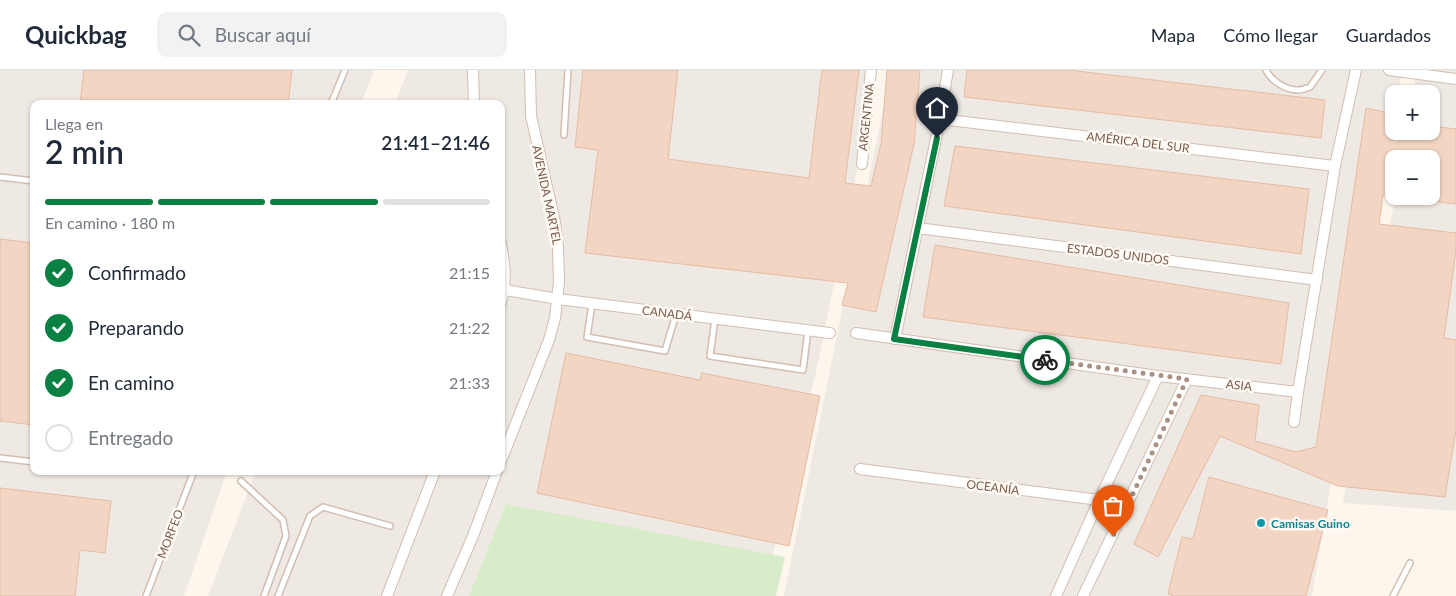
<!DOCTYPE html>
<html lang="es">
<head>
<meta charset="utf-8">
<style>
	:root { --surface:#fff; --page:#f2f2f3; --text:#1f2937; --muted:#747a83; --line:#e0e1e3; --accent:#0b8043 }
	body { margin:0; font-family:Lato,sans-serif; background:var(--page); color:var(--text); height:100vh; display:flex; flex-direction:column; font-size:19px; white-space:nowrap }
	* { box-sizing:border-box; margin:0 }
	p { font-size:16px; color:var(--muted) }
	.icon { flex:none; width:28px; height:28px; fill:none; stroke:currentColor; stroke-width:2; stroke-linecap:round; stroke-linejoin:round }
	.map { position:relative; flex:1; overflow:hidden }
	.side { position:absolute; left:30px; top:30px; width:475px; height:375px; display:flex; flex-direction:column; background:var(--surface); border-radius:10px; box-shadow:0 1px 4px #0004 }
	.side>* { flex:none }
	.tools { position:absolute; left:1385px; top:15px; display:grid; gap:10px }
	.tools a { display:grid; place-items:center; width:55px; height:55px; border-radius:10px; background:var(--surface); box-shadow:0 1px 4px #0004; font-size:25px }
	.pin { position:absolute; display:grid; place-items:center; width:42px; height:42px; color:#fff; margin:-51px -21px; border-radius:50% 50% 50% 0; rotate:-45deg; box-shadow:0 0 5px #0007 }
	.pin .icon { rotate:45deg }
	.courier { position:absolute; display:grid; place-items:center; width:50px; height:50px; margin:-25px; border:4px solid #0b8043; border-radius:50%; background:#fff; color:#222; box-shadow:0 1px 6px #0007 }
	.summary em { font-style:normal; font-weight:600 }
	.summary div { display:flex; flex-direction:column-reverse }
	.summary { display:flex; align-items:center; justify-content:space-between; height:85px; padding:0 15px }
	h1 { font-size:32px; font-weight:600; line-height:38px }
	.bar { display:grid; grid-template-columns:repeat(4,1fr); gap:8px 5px; align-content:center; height:60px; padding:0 15px }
	.bar i { height:6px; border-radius:4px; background:var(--line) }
	.bar .current { background:var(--accent) }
	.bar p { grid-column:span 4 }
	ol { padding:0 15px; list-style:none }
	li { display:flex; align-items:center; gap:15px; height:55px }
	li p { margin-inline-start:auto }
	li .icon { padding:5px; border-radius:50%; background:var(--accent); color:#fff; stroke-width:4 }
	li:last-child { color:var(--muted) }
	li i { width:28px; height:28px; border:2px solid var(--line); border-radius:50% }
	header { display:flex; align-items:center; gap:30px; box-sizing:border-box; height:70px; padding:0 25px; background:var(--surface); border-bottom:1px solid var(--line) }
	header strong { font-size:24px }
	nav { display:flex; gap:28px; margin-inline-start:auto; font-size:18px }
	.search { width:350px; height:45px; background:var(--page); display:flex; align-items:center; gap:12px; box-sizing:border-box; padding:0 18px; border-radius:10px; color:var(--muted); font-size:19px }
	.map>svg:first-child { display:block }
</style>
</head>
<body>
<header>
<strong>Quickbag</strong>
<div class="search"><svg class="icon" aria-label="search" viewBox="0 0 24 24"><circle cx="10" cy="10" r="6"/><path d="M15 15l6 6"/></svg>Buscar aquí</div>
<nav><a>Mapa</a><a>Cómo llegar</a><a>Guardados</a></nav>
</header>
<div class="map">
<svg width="1456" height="526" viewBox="0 0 1456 526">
	<rect width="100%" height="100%" fill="#fdf6ec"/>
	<g fill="#efe9e4">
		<polygon points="0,0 374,0 361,34 34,34 34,401 227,401 184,526 0,526"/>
		<polygon points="408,0 877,0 818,293 763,526 208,526 256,401 501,401 501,34 395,34"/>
		<polygon points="891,0 1403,0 1397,24 1394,24 1394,39 1312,526 784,526"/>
		<polygon points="1417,0 1456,0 1456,441 1343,433 1395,126 1431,126 1431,24 1413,24"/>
	</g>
	<polygon fill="#d8ecc9" points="506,434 785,487 776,526 469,526"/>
	<g fill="#f3d5c3" stroke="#e6bba3">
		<polygon points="84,0 292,0 288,34 80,34"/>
		<polygon points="583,0 678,0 668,89 809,108 822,0 859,0 845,113 871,116 881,74 887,0 920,0 914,74 876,242 842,235 848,213 585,183 598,80 575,77"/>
		<polygon points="967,0 1068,0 1325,30 1321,68 964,27"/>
		<polygon points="1366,38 1394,44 1394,61 1431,61 1431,56 1456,59 1456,134 1431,131 1431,89 1394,89 1394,126 1383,125 1379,154 1456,163 1456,181 1444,268 1456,270 1456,360 1445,427 1338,416 1220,366 1158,487 1134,474 1201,325 1259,335 1255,371 1296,382 1316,377"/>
		<polygon points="955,76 1309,119 1301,184 944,136"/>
		<polygon points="0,169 34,173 34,355 0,351"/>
		<polygon points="935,175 1289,233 1281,294 923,247"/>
		<polygon points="566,283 700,310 702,303 820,326 789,476 537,423"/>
		<polygon points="1209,407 1328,440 1306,526 1174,526 1168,524 1182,467 1193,469"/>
		<polygon points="0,418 111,431 105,483 80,480 75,526 0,526"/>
	</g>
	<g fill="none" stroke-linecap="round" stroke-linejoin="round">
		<g stroke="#d1beb0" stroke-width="8">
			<g id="service">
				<path d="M1266 0C1271 11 1286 20 1298 20 1302 20 1307 18 1310 17L1322 0"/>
				<polyline points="331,34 345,0"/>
				<polyline points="564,65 568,0"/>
				<polyline points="0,107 34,111"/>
				<polyline points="592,234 587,267 665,281 676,244"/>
				<polyline points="715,249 710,286 803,300 808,260"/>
				<polyline points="0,388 34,392"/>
				<polyline points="241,411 283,450 286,466 264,526"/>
				<polyline points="146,526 194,401"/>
				<polyline points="278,526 310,446 323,437 390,456"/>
				<polyline points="1393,526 1410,493"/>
			</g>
		</g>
		<g stroke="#d1beb0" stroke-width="12">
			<g id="minor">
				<polyline points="473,0 474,34"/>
				<polyline points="1389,0 1456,9"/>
				<polyline points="940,49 1335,96"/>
				<polyline points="862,94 871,0"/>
				<polyline points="918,158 1317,210"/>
				<path d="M501 174C505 194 507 212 501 232"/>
				<polyline points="505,220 558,229 830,263"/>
				<polyline points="856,263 1158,306 1298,322"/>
				<polyline points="895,269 940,49 948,0"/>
				<polyline points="1294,352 1298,322 1335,96 1356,0"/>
				<polyline points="501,391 549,270 555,248 559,212 558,177 555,152 531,46 530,0"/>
				<polyline points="860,399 1099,430 1127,436"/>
				<polyline points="387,526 435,401"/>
				<polyline points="447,526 473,466 497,401"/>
				<polyline points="1056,526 1099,430 1158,306"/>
				<polyline points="1083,526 1187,309"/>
			</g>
		</g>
		<use href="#service" stroke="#fff" stroke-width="5"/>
		<use href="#minor" stroke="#fff" stroke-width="10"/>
	</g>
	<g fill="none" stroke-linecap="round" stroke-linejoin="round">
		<polyline stroke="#a89285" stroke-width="5" stroke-dasharray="0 9" points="1045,290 1187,309 1113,466"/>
		<polyline stroke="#0b8043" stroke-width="6" points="937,68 894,269 1045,290"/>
	</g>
	<circle fill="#0f9aa8" stroke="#fffaf3" stroke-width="2" cx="1261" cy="453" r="5"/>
	<g text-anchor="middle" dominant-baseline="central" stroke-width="5" stroke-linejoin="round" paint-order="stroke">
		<g font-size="12" fill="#7a5c4d" stroke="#fffaf3">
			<text transform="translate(866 47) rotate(-84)">ARGENTINA</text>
			<text transform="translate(1138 72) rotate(7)">AMÉRICA DEL SUR</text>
			<text transform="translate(547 125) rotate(78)">AVENIDA MARTEL</text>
			<text transform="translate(1118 184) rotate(7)">ESTADOS UNIDOS</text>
			<text transform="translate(667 243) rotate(7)">CANADÁ</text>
			<text transform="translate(1239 315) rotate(6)">ASIA</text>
			<text transform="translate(993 417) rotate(7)">OCEANÍA</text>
			<text transform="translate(170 464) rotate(-69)">MORFEO</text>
		</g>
		<g font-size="12" font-weight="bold" fill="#0d838f" stroke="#fffaf3" text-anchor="start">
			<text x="1271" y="453">Camisas Guino</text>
		</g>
	</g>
</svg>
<div class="tools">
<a>+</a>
<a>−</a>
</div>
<div class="pin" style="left:1113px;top:466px;background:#ea580c"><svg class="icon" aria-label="bag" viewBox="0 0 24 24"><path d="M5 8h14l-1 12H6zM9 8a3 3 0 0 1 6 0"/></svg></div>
<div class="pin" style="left:937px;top:68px;background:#1f2937"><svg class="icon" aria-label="home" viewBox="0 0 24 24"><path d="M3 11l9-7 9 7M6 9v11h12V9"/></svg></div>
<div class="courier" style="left:1045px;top:290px"><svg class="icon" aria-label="bike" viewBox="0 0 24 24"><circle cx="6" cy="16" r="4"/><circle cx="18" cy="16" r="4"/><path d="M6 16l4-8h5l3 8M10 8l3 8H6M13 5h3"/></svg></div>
<section class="side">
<div class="summary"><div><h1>2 min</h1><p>Llega en</p></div><em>21:41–21:46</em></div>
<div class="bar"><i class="current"></i><i class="current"></i><i class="current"></i><i></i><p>En camino · 180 m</p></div>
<ol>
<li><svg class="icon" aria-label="check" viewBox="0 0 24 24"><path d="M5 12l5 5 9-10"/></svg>Confirmado<p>21:15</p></li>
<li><svg class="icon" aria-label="check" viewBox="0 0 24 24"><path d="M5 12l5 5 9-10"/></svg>Preparando<p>21:22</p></li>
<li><svg class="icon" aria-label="check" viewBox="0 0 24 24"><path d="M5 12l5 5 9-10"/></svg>En camino<p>21:33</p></li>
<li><i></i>Entregado</li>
</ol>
</section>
</div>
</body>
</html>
